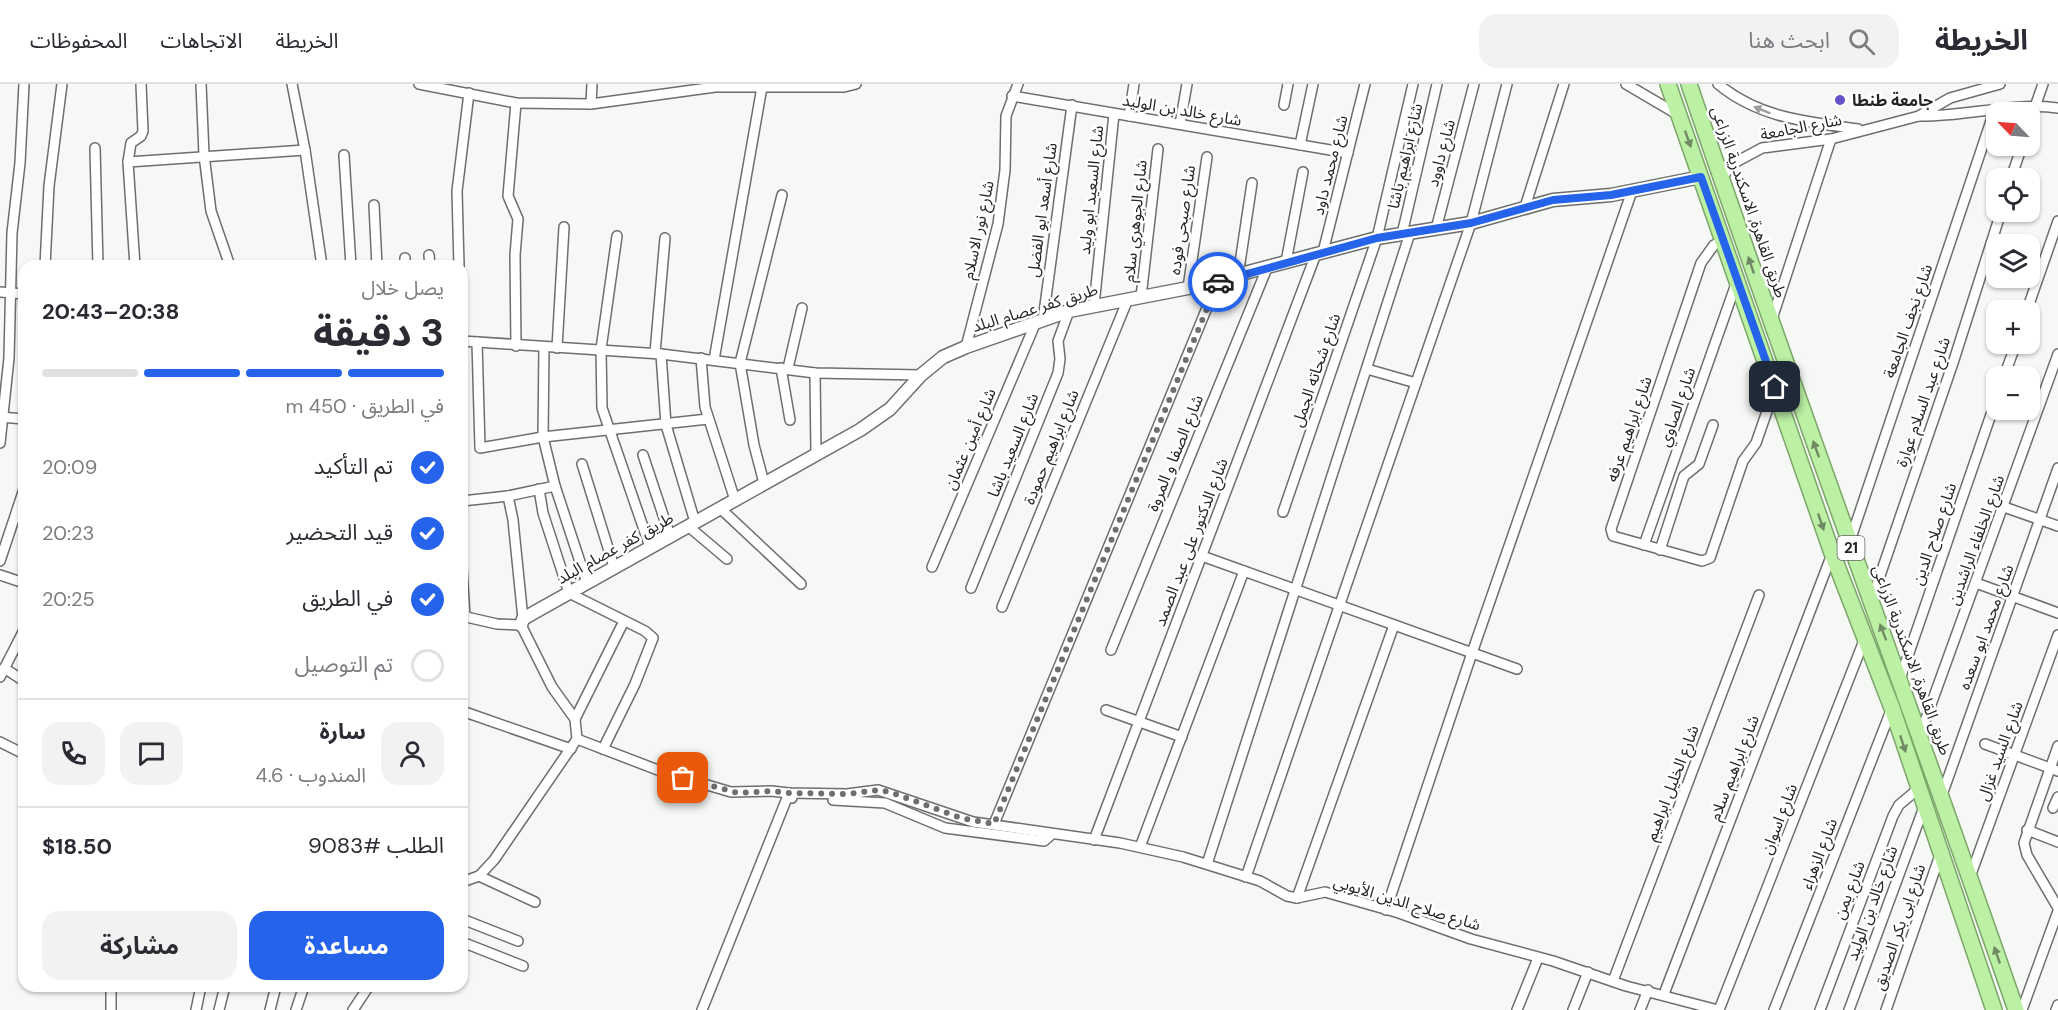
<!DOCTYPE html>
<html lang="ar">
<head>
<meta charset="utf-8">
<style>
	:root { --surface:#fff; --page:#f2f2f3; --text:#2b2b33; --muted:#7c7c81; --line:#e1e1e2; --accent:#2563eb }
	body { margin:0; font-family:"DM Sans","Noto Sans Arabic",sans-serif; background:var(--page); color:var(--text); direction:rtl; height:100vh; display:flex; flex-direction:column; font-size:22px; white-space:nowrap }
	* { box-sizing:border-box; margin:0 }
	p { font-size:20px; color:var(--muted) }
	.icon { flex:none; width:33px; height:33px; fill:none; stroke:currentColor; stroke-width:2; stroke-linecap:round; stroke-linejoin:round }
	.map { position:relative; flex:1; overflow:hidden; direction:ltr }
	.drawer { position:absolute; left:18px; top:176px; width:450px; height:732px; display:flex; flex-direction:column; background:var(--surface); border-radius:18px; box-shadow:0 2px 4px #0004; direction:rtl }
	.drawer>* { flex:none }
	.needle { width:39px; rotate:295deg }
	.fabs { position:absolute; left:1986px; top:18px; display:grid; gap:12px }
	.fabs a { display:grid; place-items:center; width:54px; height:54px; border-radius:12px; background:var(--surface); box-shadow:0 2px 4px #0004; font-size:30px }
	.pin { position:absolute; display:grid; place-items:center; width:51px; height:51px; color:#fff; margin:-26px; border-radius:12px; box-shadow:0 3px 9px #0006 }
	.courier { position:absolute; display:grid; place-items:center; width:60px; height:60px; margin:-30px; border:4px solid #2563eb; border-radius:50%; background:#fff; color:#222; box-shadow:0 2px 8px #0007 }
	.summary em { font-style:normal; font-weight:700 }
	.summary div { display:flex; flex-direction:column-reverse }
	.summary { display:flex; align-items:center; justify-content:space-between; height:102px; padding:0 24px }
	h1 { font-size:39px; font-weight:700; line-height:45px }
	.bar { display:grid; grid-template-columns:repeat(4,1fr); gap:9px 6px; align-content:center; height:72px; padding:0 24px }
	.bar i { height:8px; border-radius:4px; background:var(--line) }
	.bar .selected { background:var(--accent) }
	.bar p { grid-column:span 4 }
	.line { display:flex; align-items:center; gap:15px; padding:0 24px; border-top:2px solid var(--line) }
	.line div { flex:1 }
	.round { display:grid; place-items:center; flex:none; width:63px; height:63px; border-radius:18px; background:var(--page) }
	ol { padding:0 24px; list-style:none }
	li { display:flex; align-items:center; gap:18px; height:66px }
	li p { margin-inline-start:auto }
	li .icon { padding:6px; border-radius:50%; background:var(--accent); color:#fff; stroke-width:4 }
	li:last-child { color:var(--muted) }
	li i { width:33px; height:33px; border:3px solid var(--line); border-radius:50% }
	.cta { display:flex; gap:12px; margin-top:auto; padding:12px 24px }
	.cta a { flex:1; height:69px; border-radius:18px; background:var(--accent); color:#fff; font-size:24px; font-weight:700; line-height:69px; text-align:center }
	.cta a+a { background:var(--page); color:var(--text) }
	header { display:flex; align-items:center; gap:36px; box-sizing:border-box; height:84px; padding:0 30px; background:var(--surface); border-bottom:2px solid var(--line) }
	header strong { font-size:28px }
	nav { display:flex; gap:33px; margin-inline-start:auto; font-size:21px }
	.search { width:420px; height:54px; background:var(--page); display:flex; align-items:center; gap:15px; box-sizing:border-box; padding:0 21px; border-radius:18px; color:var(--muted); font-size:22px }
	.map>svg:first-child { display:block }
</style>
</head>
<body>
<header>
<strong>الخريطة</strong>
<div class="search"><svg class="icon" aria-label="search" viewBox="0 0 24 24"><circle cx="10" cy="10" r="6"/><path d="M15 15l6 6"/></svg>ابحث هنا</div>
<nav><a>الخريطة</a><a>الاتجاهات</a><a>المحفوظات</a></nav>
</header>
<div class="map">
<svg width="2058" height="926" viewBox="0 0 2058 926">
	<rect width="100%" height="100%" fill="#f6f8f5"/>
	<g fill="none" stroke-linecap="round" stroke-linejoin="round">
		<g stroke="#6c6f6c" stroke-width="12">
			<g id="minor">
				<polyline points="201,0 204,71 211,127 230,182"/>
				<polyline points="292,0 305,66 322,182"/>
				<polyline points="419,0 516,19 591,20 715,3 844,3 856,0"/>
				<polyline points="1626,0 1677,30"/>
				<path d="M1718 0C1759 34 1807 38 1858 45"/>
				<polyline points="1012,12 1348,69"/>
				<polyline points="516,19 508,112 518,135 515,171 516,262"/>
				<polyline points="591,20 592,0"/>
				<polyline points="1284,21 1288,0"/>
				<polyline points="1129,32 1134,0"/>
				<path d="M1919 32C1966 33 2011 18 2058 24"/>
				<polyline points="2030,37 2043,0"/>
				<polyline points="1180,40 1187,0"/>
				<polyline points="1300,61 1313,0"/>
				<polyline points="95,64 98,182"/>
				<polyline points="344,71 351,182"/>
				<polyline points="128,78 305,66"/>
				<polyline points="1721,94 1736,78 1762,64 1831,55 1919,32 1950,14 2000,0"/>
				<polyline points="2011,94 2022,62"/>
				<polyline points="374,121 377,182"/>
				<polyline points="1525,123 1564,0"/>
				<polyline points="1436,145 1474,0"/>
				<polyline points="1402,150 1437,0"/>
				<polyline points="617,152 601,265 602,324 650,463"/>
				<polyline points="1724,156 1714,161 1701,179 1611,445 1613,452 1702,477 1710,474 1743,377 1756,359 1774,307"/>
				<polyline points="1323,168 1365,0"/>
				<polyline points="429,171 430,182"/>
				<polyline points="405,174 405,182"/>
				<polyline points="1286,178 1303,88"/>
				<polyline points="45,182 49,102 62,0"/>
				<polyline points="135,182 128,78 131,59 141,52 143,47 141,0"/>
				<polyline points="459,182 457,107 469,9"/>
				<polyline points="1238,192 1252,99"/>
				<polyline points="1188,204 1207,73"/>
				<polyline points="0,208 24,210"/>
				<polyline points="1141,213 1158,65"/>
				<polyline points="1094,221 1114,30"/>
				<polyline points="2027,226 2058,137"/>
				<polyline points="1772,235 1831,55"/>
				<polyline points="1043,236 1072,21"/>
				<polyline points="462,257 661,270 815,289 921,291"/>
				<polyline points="477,258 480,364 543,353 708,335"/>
				<polyline points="544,263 543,353 555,402 587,499"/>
				<polyline points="966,263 998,140 1005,86 1006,32 1018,0"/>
				<polyline points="557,264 564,143"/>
				<polyline points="655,269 665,154"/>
				<polyline points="661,270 666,341 695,438"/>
				<polyline points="701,274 705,323 735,416"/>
				<polyline points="714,276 762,3"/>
				<polyline points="781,284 790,336"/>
				<polyline points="788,284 802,224"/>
				<polyline points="1367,285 1416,299"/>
				<polyline points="815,289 816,370"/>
				<polyline points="2004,292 2016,260"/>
				<polyline points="0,333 24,335"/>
				<polyline points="0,359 9,274 12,149 20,79 24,0"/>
				<polyline points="643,371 670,452"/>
				<polyline points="582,380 614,483"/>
				<polyline points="764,399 754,361 740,279 782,111"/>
				<polyline points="539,405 543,429 569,509 645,547 653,554 635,600 603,665"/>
				<polyline points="508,412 513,436 523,535"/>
				<polyline points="462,417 508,412 555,402"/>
				<polyline points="2004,423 2058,442"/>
				<polyline points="720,424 801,500"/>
				<polyline points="1283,428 1377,154 1413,0"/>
				<polyline points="688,442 727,475"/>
				<polyline points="1850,457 1995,25"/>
				<polyline points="1644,461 1737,197"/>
				<polyline points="1660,466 1684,392 1699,380 1713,341"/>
				<polyline points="1202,472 1517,585"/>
				<polyline points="0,477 24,405"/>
				<polyline points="932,483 1036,238"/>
				<polyline points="462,484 465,533"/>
				<polyline points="0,491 24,499"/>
				<polyline points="1976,499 2058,529"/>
				<polyline points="971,504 1058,289 1060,275 1058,257 1069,227"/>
				<polyline points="1872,515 1954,276 2001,128"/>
				<polyline points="1002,523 1128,215"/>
				<polyline points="462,532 497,540 521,541 552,603 575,635 577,655 494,776 479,792 462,798"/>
				<polyline points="1111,566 1267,184"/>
				<polyline points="4,584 24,597"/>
				<polyline points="0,593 24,546"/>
				<polyline points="1900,595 1996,316"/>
				<polyline points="1106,626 1182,653"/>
				<polyline points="462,627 571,665"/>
				<polyline points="575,635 624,537"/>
				<polyline points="1920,651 2058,270"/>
				<polyline points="577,655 663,688 731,708 771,707 789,709 847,710 878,706 973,738 1120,759 1183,773 1260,797 1287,812 1297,814 1325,808 1399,829 1471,855 1553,877 1626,902 1718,926"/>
				<polyline points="0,658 24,670"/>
				<polyline points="1985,660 2058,687"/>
				<polyline points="2058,662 2024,759 2027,771 2058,824"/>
				<polyline points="1942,711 2058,384"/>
				<polyline points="833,716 885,719 945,744 1044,757 1052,750"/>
				<polyline points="2053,724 2058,713"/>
				<polyline points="994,740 1218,197"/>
				<polyline points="2027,746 2058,758"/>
				<polyline points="1094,756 1316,170"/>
				<polyline points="1140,763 1244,487"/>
				<polyline points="1207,780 1410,149"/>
				<polyline points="479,792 535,818"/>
				<polyline points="1246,793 1471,139 1507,0"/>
				<polyline points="1970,793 2058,551"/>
				<polyline points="1297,814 1394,541"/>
				<polyline points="1386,826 1472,569 1632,107"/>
				<polyline points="462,835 518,857"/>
				<polyline points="462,858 523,882"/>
				<polyline points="1613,897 1759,511"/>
				<polyline points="111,902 111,926"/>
				<polyline points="1664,910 1832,470"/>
				<polyline points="196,926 201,902"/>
				<polyline points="219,926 225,902"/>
				<polyline points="270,926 276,902"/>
				<polyline points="296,926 304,902"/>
				<polyline points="353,926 369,902"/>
				<polyline points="702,926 789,709 792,714"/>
				<polyline points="1517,926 1538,874"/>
				<polyline points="1573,926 1588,888"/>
				<polyline points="1640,926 1648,906"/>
				<polyline points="1719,926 1865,554"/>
				<polyline points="1774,926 1892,624"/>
				<polyline points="1820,926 1893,732 1899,721 1918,705"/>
				<polyline points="1849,926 1924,723"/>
				<polyline points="1886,926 1940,771"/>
				<polyline points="2022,926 2058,827"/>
				<polyline points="2056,926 2058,921"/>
			</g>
		</g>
		<g stroke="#6c6f6c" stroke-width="15">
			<polyline id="tertiary" points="521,541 523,535 535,528 860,346 890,325 921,291 943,273 966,263 1069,227 1188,204 1377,154 1471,139 1553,116 1611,111 1701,93"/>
		</g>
		<g stroke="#7ca669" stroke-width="18">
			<g id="trunk">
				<polyline points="1668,0 1832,469 1892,624 1994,926"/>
				<path d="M1689 0C1794 310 1909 617 2016 926"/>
			</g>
		</g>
		<use href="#minor" stroke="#fff" stroke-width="9"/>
		<use href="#tertiary" stroke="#fff" stroke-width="12"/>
		<use href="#trunk" stroke="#bcf0a4" stroke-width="15"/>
	</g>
	<defs><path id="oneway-solid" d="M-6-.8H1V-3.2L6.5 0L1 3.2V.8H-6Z" transform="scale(1.5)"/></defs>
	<use fill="#9c9d9c" href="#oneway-solid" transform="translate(1762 26) rotate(-158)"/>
	<g fill="#708a64">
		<use href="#oneway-solid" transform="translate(1688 55) rotate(70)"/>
		<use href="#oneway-solid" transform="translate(1751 181) rotate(-109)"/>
		<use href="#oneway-solid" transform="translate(1816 365) rotate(-110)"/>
		<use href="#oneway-solid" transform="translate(1821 438) rotate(71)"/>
		<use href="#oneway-solid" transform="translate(1883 548) rotate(-111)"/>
		<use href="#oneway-solid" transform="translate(1903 660) rotate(72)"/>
		<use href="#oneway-solid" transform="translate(1997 871) rotate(-109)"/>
	</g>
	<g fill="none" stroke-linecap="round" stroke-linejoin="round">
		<polyline stroke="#6e6f6d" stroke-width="6" stroke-dasharray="0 10.8" points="683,694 738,709 771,707 789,709 847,710 878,706 890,708 961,734 994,740 1218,198"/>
		<polyline stroke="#2563eb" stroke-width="8" points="1218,198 1377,154 1471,139 1553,116 1611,111 1701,93 1775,303"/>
	</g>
	<circle fill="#6550c9" stroke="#fff" stroke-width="2" cx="1840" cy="16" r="6"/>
	<g text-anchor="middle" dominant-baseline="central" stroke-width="5" stroke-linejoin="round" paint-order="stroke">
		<rect fill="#fff" stroke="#666" stroke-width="1.5" x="1837.5" y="452" width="27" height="24" rx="4.5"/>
		<g font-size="15" font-weight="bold" fill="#242524">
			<text x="1851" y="464">21</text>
		</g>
		<g font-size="16" font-weight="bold" fill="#242524" stroke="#fff" text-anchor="start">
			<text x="1852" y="16">جامعة طنطا</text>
		</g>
		<g font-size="16" fill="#242524" stroke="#fff">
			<text transform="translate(1182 26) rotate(10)">شارع خالد بن الوليد</text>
			<text transform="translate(1801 43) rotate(-11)">شارع الجامعة</text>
			<text transform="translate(1441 69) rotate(-75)">شارع داوود</text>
			<text transform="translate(1405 72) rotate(-77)">شارع ابراهيم باشا</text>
			<text transform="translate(1330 81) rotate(-76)">شارع محمد داود</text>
			<text transform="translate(1091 106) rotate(-84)">شارع السعيد ابو وليد</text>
			<text transform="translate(1749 118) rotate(71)">طريق القاهرة, الاسكندرية الزراعى</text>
			<text transform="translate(1042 126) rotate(-82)">شارع أسعد ابو الفضل</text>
			<text transform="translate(1182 136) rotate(-82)">شارع صبحى فوده</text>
			<text transform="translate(1135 137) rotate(-84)">شارع الجوهري سلام</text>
			<text transform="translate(978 146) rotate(-78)">شارع نور الاسلام</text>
			<text transform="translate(1035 224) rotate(-17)">طريق كفر عصام البلد</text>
			<text transform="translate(1908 237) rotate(-71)">شارع نجف الجامعة</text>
			<text transform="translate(1316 286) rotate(-71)">شارع شحاته الجمل</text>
			<text transform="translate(1923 318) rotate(-71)">شارع عبد السلام عوارة</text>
			<text transform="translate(1677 323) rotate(-71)">شارع الصاوي</text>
			<text transform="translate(1629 345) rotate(-71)">شارع ابراهيم عرفه</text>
			<text transform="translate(970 355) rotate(-67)">شارع أمين عثمان</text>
			<text transform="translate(1013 361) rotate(-68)">شارع السعيد باشا</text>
			<text transform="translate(1051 363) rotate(-68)">شارع ابراهيم حمودة</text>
			<text transform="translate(1175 369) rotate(-68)">شارع الصفا و المروة</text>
			<text transform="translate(1934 450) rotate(-71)">شارع صلاح الدين</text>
			<text transform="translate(1976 456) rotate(-70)">شارع الخلفاء الراشدين</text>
			<text transform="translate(1191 458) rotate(-69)">شارع الدكتور على عبد الصمد</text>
			<text transform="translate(615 464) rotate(-29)">طريق كفر عصام البلد</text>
			<text transform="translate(1986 543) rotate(-70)">شارع محمد ابو سعده</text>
			<text transform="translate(1912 576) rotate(70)">طريق القاهرة, الاسكندرية الزراعى</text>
			<text transform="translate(2000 667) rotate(-70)">شارع السيد غزال</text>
			<text transform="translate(1734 684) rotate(-69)">شارع ابراهيم سلام</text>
			<text transform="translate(1672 699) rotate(-69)">شارع الخليل ابراهيم</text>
			<text transform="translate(1779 735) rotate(-69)">شارع اسوان</text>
			<text transform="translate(1819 770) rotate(-69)">شارع الزهراء</text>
			<text transform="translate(1849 806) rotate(-69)">شارع يمن</text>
			<text transform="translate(1407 819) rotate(17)">شارع صلاح الدين الأيوبي</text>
			<text transform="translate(1872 819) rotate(-70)">شارع خالد بن الوليد</text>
			<text transform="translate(1899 843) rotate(-71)">شارع ابى بكر الصديق</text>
		</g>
	</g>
</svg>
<div class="fabs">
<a><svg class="needle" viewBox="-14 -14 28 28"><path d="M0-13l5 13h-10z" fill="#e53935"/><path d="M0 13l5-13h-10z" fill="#7c7c81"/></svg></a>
<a><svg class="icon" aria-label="locate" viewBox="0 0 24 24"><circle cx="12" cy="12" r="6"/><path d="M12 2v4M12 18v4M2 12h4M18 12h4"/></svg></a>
<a><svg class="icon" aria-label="layers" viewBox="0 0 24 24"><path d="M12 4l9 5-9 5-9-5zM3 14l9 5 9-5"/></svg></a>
<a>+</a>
<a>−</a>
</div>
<div class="pin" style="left:683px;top:694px;background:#ea580c"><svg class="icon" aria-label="bag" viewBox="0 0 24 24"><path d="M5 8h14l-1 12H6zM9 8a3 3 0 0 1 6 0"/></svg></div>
<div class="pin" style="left:1775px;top:303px;background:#1f2937"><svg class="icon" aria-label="home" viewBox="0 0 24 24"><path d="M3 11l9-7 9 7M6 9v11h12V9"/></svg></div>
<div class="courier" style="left:1218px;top:198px"><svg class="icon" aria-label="car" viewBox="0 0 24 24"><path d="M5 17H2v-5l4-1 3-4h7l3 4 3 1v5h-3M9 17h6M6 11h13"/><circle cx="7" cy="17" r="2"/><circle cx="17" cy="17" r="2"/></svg></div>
<section class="drawer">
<div class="summary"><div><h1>3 دقيقة</h1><p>يصل خلال</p></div><em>20:38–20:43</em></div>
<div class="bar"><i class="selected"></i><i class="selected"></i><i class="selected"></i><i></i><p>في الطريق · 450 m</p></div>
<ol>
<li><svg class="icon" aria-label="check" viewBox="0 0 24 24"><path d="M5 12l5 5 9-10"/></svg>تم التأكيد<p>20:09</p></li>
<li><svg class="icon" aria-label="check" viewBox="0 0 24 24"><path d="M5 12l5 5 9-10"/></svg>قيد التحضير<p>20:23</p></li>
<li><svg class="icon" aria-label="check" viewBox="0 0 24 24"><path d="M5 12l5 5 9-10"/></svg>في الطريق<p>20:25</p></li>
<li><i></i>تم التوصيل</li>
</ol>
<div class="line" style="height:108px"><a class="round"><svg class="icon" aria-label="person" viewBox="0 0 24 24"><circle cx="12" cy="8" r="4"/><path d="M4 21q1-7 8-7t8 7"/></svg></a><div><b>سارة</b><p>المندوب · 4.6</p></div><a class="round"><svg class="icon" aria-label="chat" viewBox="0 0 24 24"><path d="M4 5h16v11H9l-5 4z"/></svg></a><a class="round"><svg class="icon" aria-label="phone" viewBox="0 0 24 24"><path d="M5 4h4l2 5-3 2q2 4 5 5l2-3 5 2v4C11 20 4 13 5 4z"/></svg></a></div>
<div class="line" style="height:78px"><div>الطلب #9083</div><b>$18.50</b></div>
<div class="cta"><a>مساعدة</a><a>مشاركة</a></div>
</section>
</div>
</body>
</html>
